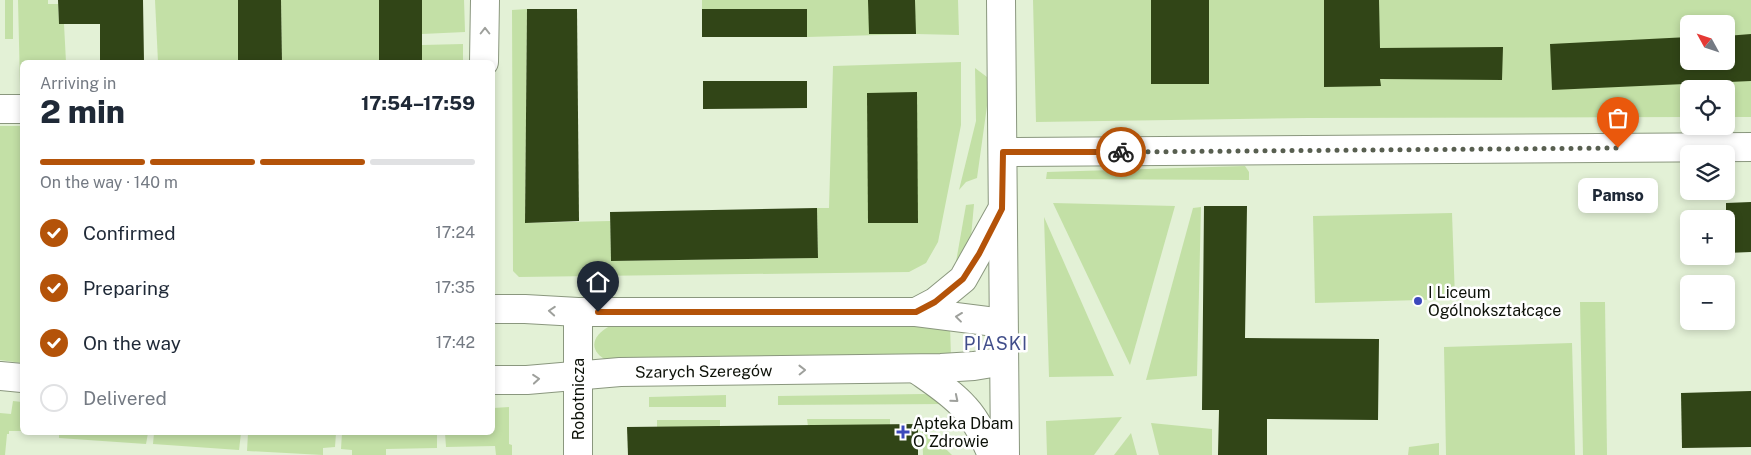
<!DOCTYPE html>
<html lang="en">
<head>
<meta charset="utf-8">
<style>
	:root { --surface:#fff; --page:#f2f2f3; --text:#1f2937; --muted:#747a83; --line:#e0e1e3; --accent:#b45309 }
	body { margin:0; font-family:"Public Sans",sans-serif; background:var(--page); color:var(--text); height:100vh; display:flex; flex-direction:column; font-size:19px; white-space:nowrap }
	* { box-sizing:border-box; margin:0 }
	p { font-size:16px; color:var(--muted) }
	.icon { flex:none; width:28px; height:28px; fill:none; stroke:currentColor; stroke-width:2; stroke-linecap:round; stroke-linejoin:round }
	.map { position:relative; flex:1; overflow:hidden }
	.panel { position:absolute; left:20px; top:60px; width:475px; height:375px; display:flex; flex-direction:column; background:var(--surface); border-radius:8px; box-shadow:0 2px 8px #0003 }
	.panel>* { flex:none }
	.needle { width:32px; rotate:310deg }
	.tools { position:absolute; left:1680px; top:15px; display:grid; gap:10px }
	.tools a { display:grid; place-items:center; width:55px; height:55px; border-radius:8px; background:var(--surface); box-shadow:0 2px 8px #0003; font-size:25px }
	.pin { position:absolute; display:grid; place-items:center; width:42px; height:42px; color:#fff; margin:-51px -21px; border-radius:50% 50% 50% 0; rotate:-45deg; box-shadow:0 0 5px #0007 }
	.pin .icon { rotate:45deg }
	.courier { position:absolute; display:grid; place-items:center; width:50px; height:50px; margin:-25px; border:4px solid #b45309; border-radius:50%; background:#fff; color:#222; box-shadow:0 1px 6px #0007 }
	.bubble { position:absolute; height:35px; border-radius:8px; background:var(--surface); box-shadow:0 2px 8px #0003; font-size:16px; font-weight:800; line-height:35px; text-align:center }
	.headline em { font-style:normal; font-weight:800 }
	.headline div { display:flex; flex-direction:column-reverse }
	.headline { display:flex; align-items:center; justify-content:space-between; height:85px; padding:0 20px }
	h1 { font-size:32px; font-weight:800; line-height:38px }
	.bar { display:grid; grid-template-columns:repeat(4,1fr); gap:8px 5px; align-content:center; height:60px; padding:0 20px }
	.bar i { height:6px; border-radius:4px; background:var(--line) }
	.bar .active { background:var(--accent) }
	.bar p { grid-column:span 4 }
	ol { padding:0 20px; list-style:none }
	li { display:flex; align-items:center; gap:15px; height:55px }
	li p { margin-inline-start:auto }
	li .icon { padding:5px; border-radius:50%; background:var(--accent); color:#fff; stroke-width:4 }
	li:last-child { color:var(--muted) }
	li i { width:28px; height:28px; border:2px solid var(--line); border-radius:50% }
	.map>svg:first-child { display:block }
</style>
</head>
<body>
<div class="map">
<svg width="1751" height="455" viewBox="0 0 1751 455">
	<rect width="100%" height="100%" fill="#e3f1d6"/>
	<g fill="#c3e0a6" fill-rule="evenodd">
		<rect x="5" y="0" width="8" height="39"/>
		<polygon points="18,0 48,0 48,4 58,4 59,24 64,24 66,62 22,62 22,86 20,86"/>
		<polygon points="155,0 238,0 238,62 158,62"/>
		<polygon points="281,0 379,0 379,62 282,62"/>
		<polygon points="422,0 464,0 465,32 422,34"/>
		<polygon points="702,0 958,0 959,35 916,34 807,37 807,9 702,9"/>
		<path d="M1033 0H1751V117H1726V89H1689V117L1308 118 1036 122ZM1689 24H1726V61H1689Z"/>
		<polygon points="527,9 525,223 610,221 611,261 818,258 817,208 829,208 833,66 961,62 961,125 938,242 926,263 909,272 519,277 513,271 512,10"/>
		<polygon points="463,44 463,62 422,62 422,45"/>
		<polygon points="975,68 987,77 987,106 977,178 966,182 959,190 976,121"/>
		<polygon points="0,126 22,126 22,363 0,360"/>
		<polygon points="1245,166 1249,172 1249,180 1046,179 1047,172"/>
		<polygon points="1053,203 1175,206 1130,365"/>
		<polygon points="974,204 970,248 957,264 956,262 966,205"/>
		<polygon points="1201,207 1197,376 1146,380 1193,208"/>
		<polygon points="1452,213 1455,299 1315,303 1313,216"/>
		<polygon points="1044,217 1114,376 1049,377"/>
		<polygon points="1580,302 1605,302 1607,455 1583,455"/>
		<path d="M917 325 950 326 951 358 608 361C588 351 591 336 610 326Z"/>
		<polygon points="1572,343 1575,455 1446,455 1444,347"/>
		<polygon points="924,394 936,396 950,404 778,405 778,396"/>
		<polygon points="726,395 726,407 649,407 649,397"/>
		<polygon points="13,401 22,402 22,431 9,431 9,434 7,434 5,455 0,455 0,413 11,414"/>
		<polygon points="509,407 509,444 512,445 512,455 496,455 495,446 446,447 445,433 492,432 493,408"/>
		<polygon points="1122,417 1094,455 1047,455 1046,421"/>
		<polygon points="807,419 890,419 890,425 808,426"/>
		<rect x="657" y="420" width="63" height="7"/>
		<polygon points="1151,423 1212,429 1212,455 1159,455"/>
		<polygon points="922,426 952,455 923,455"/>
		<polygon points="59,433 59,432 148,433 146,444 59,438"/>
		<polygon points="154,433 241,433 239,450 153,444"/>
		<polygon points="248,433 336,433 335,447 323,448 323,455 247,451"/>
		<polygon points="342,433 437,433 437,448 386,449 386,455 352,455 352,450 341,449"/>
		<polygon points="1131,433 1137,455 1114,455"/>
		<polygon points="1439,443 1439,455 1408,455 1409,447"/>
	</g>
	<g fill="#314517">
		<polygon points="58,0 143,0 144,62 100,62 100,24 59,24"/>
		<polygon points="238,0 281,0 282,62 238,62"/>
		<rect x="379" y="0" width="43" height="62"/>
		<polygon points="868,0 915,0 916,34 869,34"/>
		<rect x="1151" y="0" width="58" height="84"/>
		<polygon points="1324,0 1379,0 1380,48 1503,47 1502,80 1380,79 1381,86 1324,87"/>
		<polygon points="527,9 577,9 579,221 525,223"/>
		<rect x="702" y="9" width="105" height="28"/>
		<polygon points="1751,34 1751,81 1552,90 1550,44 1689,37 1689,61 1726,61 1726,36"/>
		<polygon points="703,81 807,81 807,108 703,109"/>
		<polygon points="917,92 918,223 868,223 867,93"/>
		<polygon points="1751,202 1751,252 1726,253 1726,203"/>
		<polygon points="1204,206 1247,206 1245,338 1379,339 1378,420 1267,419 1267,455 1218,455 1219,410 1202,410"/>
		<polygon points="817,208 818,258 611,261 610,212"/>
		<polygon points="1751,391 1751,447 1682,448 1681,393"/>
		<polygon points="918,424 918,455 628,455 627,427"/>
	</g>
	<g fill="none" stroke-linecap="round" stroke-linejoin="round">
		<g stroke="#8a977e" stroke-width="30">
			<g id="minor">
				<polyline points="1001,0 1005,455"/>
				<polyline points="484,62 485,0"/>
				<polyline points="0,109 22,109"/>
				<polyline points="1003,152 1751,147"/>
				<polyline points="492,309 525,309 578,312 916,312 1003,323"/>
				<polyline points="578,312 578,455"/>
				<polyline points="916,312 935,302 963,279 1000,213"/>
				<path d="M916 369C933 381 952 393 965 408 977 421 985 439 992 455"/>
				<polyline points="0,376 22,378"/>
				<path id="s1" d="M492 380H527L620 372 941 368 974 366 1004 361"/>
			</g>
		</g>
		<use href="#minor" stroke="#fff" stroke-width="28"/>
	</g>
	<defs><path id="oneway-chevron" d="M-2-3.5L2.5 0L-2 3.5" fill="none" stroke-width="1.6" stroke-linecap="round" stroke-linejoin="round" transform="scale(1.25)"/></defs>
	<g stroke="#9ea09c">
		<use href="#oneway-chevron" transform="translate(485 31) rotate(-90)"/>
		<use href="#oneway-chevron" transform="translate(552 311) rotate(-176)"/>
		<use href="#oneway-chevron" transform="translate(959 317) rotate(-173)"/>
		<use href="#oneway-chevron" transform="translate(802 370) rotate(-1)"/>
		<use href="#oneway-chevron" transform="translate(536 379) rotate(-5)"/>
		<use href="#oneway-chevron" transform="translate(955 399) rotate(40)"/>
	</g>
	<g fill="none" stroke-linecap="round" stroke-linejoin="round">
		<polyline stroke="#585f50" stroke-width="5" stroke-dasharray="0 9" points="1121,152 1618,148"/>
		<polyline stroke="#b45309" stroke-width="6" points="598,312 916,312 935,302 963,279 979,254 1002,209 1003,152 1121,152"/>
	</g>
	<g fill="#3c49bc" stroke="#fff" stroke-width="2">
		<circle cx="1418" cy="301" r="5"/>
		<path d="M900.5 424.5h5v5h5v5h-5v5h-5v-5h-5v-5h5z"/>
	</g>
	<g text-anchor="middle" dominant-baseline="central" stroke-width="5" stroke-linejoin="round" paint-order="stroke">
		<g font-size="16" fill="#0d1108" stroke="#fff" text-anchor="start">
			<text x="1428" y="292">I Liceum<tspan x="1428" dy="18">Ogólnokształcące</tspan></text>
			<text x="913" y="423">Apteka Dbam<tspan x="913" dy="18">O Zdrowie</tspan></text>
		</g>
		<g font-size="16" fill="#0d1108" stroke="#fff">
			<text stroke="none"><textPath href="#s1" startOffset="212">Szarych Szeregów</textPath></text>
			<text transform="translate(578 399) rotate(-90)">Robotnicza</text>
		</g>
		<g font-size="18" letter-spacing="1" fill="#414e8a" stroke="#fff">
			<text x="996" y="343">PIASKI</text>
		</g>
	</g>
</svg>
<div class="tools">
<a><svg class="needle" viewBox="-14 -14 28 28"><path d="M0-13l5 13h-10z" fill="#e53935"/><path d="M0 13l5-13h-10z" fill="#747a83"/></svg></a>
<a><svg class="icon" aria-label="locate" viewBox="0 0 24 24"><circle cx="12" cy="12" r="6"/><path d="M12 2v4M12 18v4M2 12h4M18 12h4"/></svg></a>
<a><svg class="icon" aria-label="layers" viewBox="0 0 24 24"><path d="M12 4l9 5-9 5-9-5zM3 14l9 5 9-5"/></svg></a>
<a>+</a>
<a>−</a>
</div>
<div class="pin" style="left:1618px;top:148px;background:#ea580c"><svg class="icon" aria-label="bag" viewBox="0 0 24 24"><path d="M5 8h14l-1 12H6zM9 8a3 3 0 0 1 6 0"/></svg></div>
<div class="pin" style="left:598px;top:312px;background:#1f2937"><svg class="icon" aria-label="home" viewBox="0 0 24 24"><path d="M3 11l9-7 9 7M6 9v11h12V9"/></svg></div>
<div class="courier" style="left:1121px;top:152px"><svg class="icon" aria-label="bike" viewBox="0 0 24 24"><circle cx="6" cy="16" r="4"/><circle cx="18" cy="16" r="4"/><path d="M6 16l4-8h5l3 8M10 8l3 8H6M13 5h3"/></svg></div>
<div class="bubble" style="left:1578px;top:178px;width:80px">Pamso</div>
<section class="panel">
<div class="headline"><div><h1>2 min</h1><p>Arriving in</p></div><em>17:54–17:59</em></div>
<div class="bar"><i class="active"></i><i class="active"></i><i class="active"></i><i></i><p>On the way · 140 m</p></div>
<ol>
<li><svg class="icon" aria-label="check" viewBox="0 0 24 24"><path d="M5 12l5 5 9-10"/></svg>Confirmed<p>17:24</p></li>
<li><svg class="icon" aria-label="check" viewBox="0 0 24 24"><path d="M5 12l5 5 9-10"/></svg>Preparing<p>17:35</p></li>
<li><svg class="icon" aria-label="check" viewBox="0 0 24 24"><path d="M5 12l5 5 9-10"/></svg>On the way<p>17:42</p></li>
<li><i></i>Delivered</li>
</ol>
</section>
</div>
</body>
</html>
